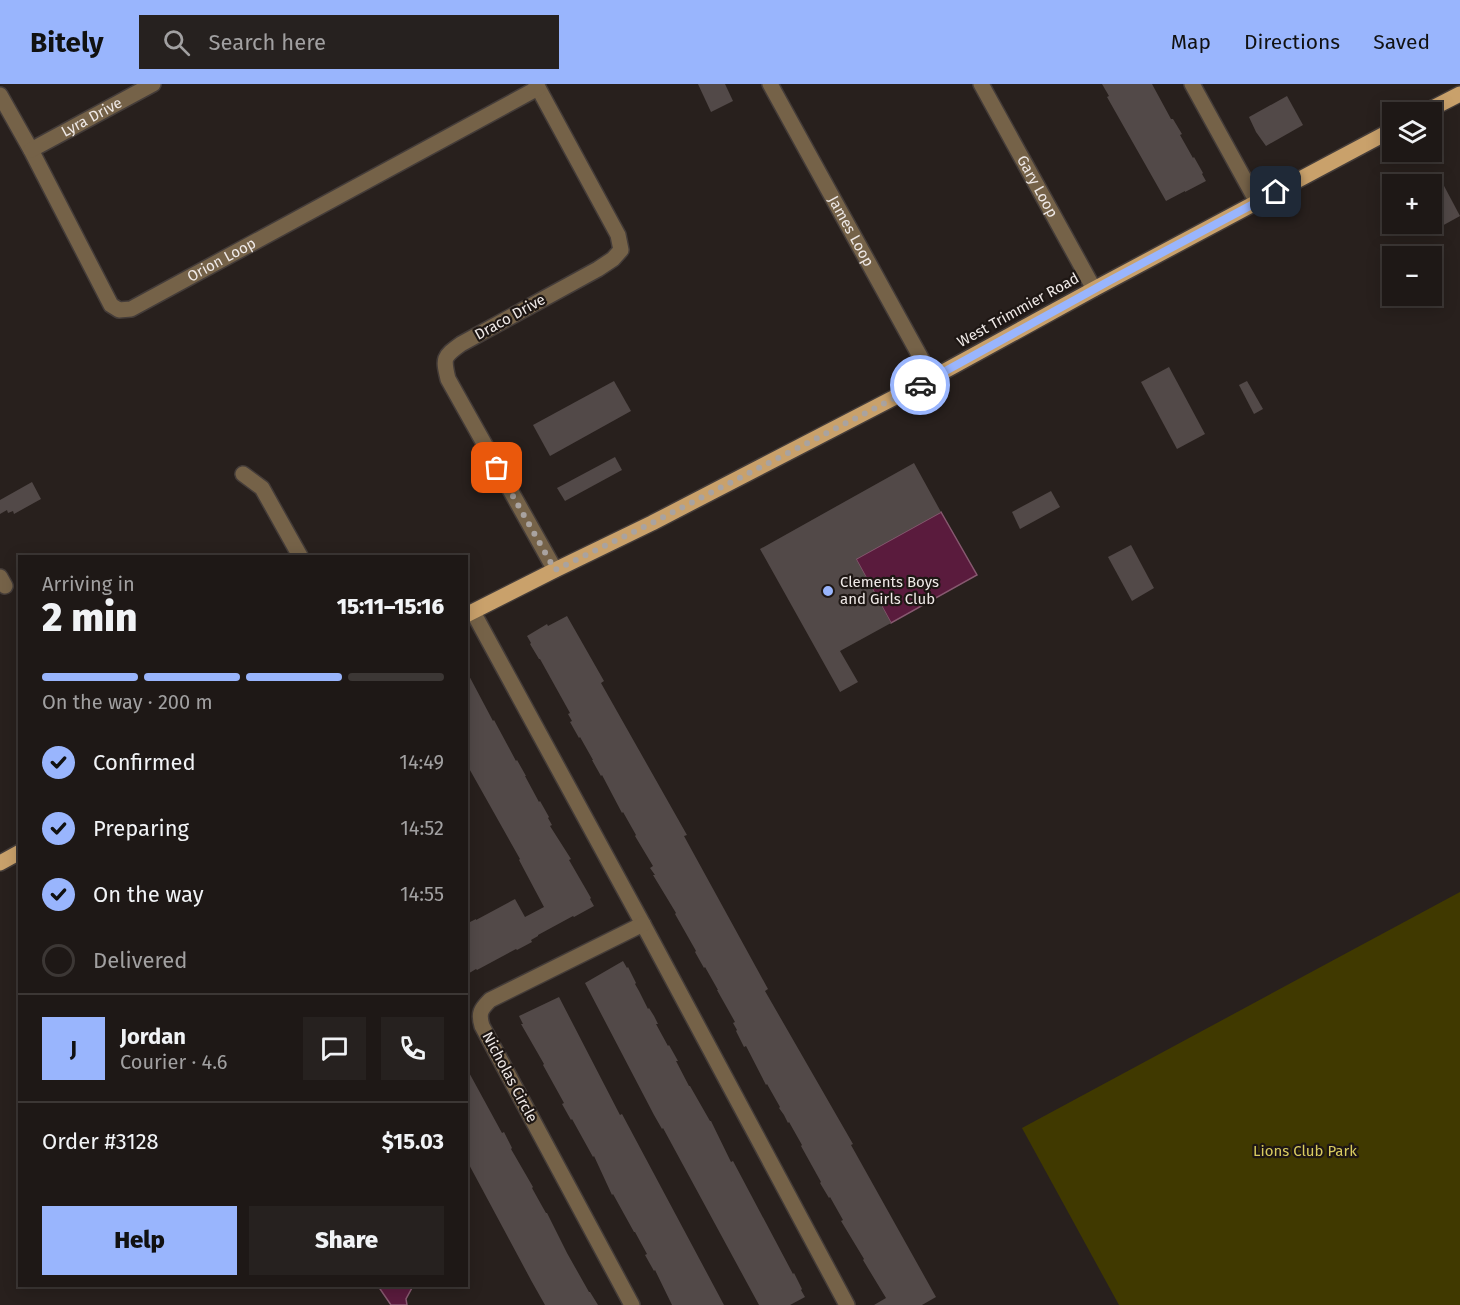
<!DOCTYPE html>
<html lang="en">
<head>
<meta charset="utf-8">
<style>
	:root { --surface:#1e1816; --page:#26211f; --text:#f1f3f6; --muted:#a1a0a1; --line:#3c3735; --accent:#99b5fd }
	body { margin:0; font-family:"Fira Sans",sans-serif; background:var(--page); color:var(--text); height:100vh; display:flex; flex-direction:column; font-size:22px; white-space:nowrap }
	* { box-sizing:border-box; margin:0 }
	p { font-size:20px; color:var(--muted) }
	.icon { flex:none; width:33px; height:33px; fill:none; stroke:currentColor; stroke-width:2; stroke-linecap:round; stroke-linejoin:round }
	.map { position:relative; flex:1; overflow:hidden }
	.panel { position:absolute; left:18px; top:471px; width:450px; height:732px; display:flex; flex-direction:column; background:var(--surface); border-radius:0px; box-shadow:0 3px 15px #0003,0 0 0 2px var(--line) }
	.panel>* { flex:none }
	.tools { position:absolute; left:1382px; top:18px; display:grid; gap:12px }
	.tools a { display:grid; place-items:center; width:60px; height:60px; border-radius:0px; background:var(--surface); box-shadow:0 3px 15px #0003,0 0 0 2px var(--line); font-size:30px }
	.pin { position:absolute; display:grid; place-items:center; width:51px; height:51px; color:#fff; margin:-26px; border-radius:12px; box-shadow:0 3px 9px #0006 }
	.courier { position:absolute; display:grid; place-items:center; width:60px; height:60px; margin:-30px; border:4px solid #99b5fd; border-radius:50%; background:#fff; color:#222; box-shadow:0 2px 8px #0007 }
	.headline em { font-style:normal; font-weight:800 }
	.headline div { display:flex; flex-direction:column-reverse }
	.headline { display:flex; align-items:center; justify-content:space-between; height:102px; padding:0 24px }
	h1 { font-size:39px; font-weight:800; line-height:45px }
	.bar { display:grid; grid-template-columns:repeat(4,1fr); gap:9px 6px; align-content:center; height:72px; padding:0 24px }
	.bar i { height:8px; border-radius:4px; background:var(--line) }
	.bar .selected { background:var(--accent) }
	.bar p { grid-column:span 4 }
	.line { display:flex; align-items:center; gap:15px; padding:0 24px; border-top:2px solid var(--line) }
	.line div { flex:1 }
	.round { display:grid; place-items:center; flex:none; width:63px; height:63px; border-radius:0px; background:var(--page) }
	ol { padding:0 24px; list-style:none }
	li { display:flex; align-items:center; gap:18px; height:66px }
	li p { margin-inline-start:auto }
	li .icon { padding:6px; border-radius:50%; background:var(--accent); color:#111; stroke-width:4 }
	li:last-child { color:var(--muted) }
	li i { width:33px; height:33px; border:3px solid var(--line); border-radius:50% }
	.cta { display:flex; gap:12px; margin-top:auto; padding:12px 24px }
	.cta a { flex:1; height:69px; border-radius:0px; background:var(--accent); color:#111; font-size:24px; font-weight:800; line-height:69px; text-align:center }
	.cta a+a { background:var(--page); color:var(--text) }
	header { display:flex; align-items:center; gap:36px; box-sizing:border-box; height:84px; padding:0 30px; background:var(--accent); color:#111 }
	header strong { font-size:28px }
	nav { display:flex; gap:33px; margin-inline-start:auto; font-size:21px }
	.search { width:420px; height:54px; background:var(--page); display:flex; align-items:center; gap:15px; box-sizing:border-box; padding:0 21px; border-radius:0px; color:var(--muted); font-size:22px }
	.map>svg:first-child { display:block }
</style>
</head>
<body>
<header>
<strong>Bitely</strong>
<div class="search"><svg class="icon" aria-label="search" viewBox="0 0 24 24"><circle cx="10" cy="10" r="6"/><path d="M15 15l6 6"/></svg>Search here</div>
<nav><a>Map</a><a>Directions</a><a>Saved</a></nav>
</header>
<div class="map">
<svg width="1460" height="1221" viewBox="0 0 1460 1221">
	<rect width="100%" height="100%" fill="#28201d"/>
	<polygon fill="#403900" points="1460,808 1460,1221 1119,1221 1022,1044"/>
	<g fill="#5a1b3d" stroke="#875970" stroke-width="1.5">
		<polygon points="941,428 977,491 891,539 856,475"/>
		<polygon points="378,1202 413,1202 406,1215 407,1221 391,1221"/>
	</g>
	<g fill="#524948">
		<polygon points="698,0 725,0 733,17 711,28"/>
		<polygon points="1102,0 1152,0 1171,35 1173,35 1182,50 1180,51 1193,74 1194,73 1203,89 1202,90 1206,97 1185,108 1185,107 1166,117 1107,13 1109,12"/>
		<polygon points="1287,12 1303,41 1266,62 1256,48 1249,33"/>
		<polygon points="1443,100 1460,132 1431,148 1431,107"/>
		<polygon points="1169,283 1205,350 1177,365 1141,298"/>
		<polygon points="614,297 631,327 550,372 533,341"/>
		<polygon points="1247,297 1263,325 1254,330 1239,301"/>
		<polygon points="615,373 622,386 565,417 557,404"/>
		<polygon points="914,379 941,428 856,475 891,539 840,567 858,598 840,608 760,465"/>
		<polygon points="32,398 41,415 14,430 13,427 8,429 7,426 0,430 0,416"/>
		<polygon points="1051,407 1060,423 1020,445 1012,428"/>
		<polygon points="1131,461 1154,504 1132,517 1108,473"/>
		<polygon points="567,532 604,597 601,599 687,751 684,752 768,905 765,907 853,1060 851,1061 936,1213 922,1221 874,1221 886,1214 863,1176 864,1175 841,1137 843,1136 830,1113 829,1114 820,1099 821,1098 801,1062 802,1061 789,1038 788,1039 784,1031 779,1024 780,1023 767,1000 766,1001 746,962 744,963 736,947 737,946 733,939 735,938 717,906 718,906 705,883 704,884 695,868 696,867 675,830 676,829 653,791 655,791 650,784 653,782 635,752 636,751 623,728 622,729 602,691 601,692 592,676 593,676 580,653 579,654 570,638 572,637 568,630 570,629 540,575 539,575 530,560 531,559 527,552 547,540 548,542"/>
		<polygon points="466,586 493,637 494,636 516,677 517,676 526,692 525,692 539,718 540,717 549,733 548,734 552,741 550,742 571,775 569,776 591,814 590,815 594,822 574,833 573,832 538,851 538,852 531,856 532,858 517,866 516,865 477,886 476,885 466,891 466,840 476,835 476,836 515,815 525,833 544,823 519,776 520,775 466,679"/>
		<polygon points="623,877 627,884 628,883 636,899 635,900 639,907 648,925 649,924 654,932 658,940 656,940 668,962 669,961 678,977 676,977 689,1002 690,1002 710,1037 711,1037 731,1078 733,1077 793,1190 794,1189 802,1205 801,1206 805,1213 790,1221 759,1221 663,1044 662,1045 654,1031 585,899"/>
		<polygon points="559,913 620,1031 622,1030 724,1221 672,1221 655,1186 654,1187 645,1171 647,1170 635,1148 634,1148 613,1110 612,1111 594,1072 593,1073 572,1035 571,1036 562,1020 564,1019 543,981 544,980 521,940 523,940 519,932"/>
		<polygon points="466,983 502,1049 504,1048 512,1064 511,1065 533,1103 532,1104 542,1122 546,1129 547,1129 567,1169 589,1208 590,1208 598,1221 545,1221 532,1198 466,1075"/>
	</g>
	<g fill="none" stroke-linecap="round" stroke-linejoin="round">
		<g stroke="#443c39" stroke-width="18">
			<g id="minor">
				<path d="M536 0 618 151 621 166 613 175 598 185 461 260C443 273 443 274 448 295L555 486"/>
				<path id="s1" d="M770 0 932 294"/>
				<path id="s2" d="M981 0 1094 205"/>
				<polyline points="1192,0 1257,118"/>
				<path id="s3" d="M0 11 31 66 111 221 119 226 131 225 538 4"/>
				<path id="s4" d="M31 66 153 0"/>
				<polyline points="243,390 262,404 300,472"/>
				<polyline points="0,493 5,502"/>
				<polyline points="473,528 643,840 847,1221"/>
				<path d="M632 1221 482 942C478 929 481 925 490 916L643 840"/>
			</g>
		</g>
		<g stroke="#443c39" stroke-width="18">
			<g id="major">
				<polyline points="1425,28 1460,10"/>
				<polyline points="466,531 555,486 652,439 932,294 1094,205 1392,46"/>
				<polyline points="0,779 20,768"/>
			</g>
		</g>
		<use href="#minor" stroke="#756248" stroke-width="15"/>
		<use href="#major" stroke="#c9a16b" stroke-width="15"/>
	</g>
	<g fill="none" stroke-linecap="round" stroke-linejoin="round">
		<polyline stroke="#a9a3a0" stroke-width="6" stroke-dasharray="0 10.8" points="497,384 555,486 652,439 920,301"/>
		<polyline stroke="#99b5fd" stroke-width="8" points="920,301 1111,196 1276,108"/>
	</g>
	<circle fill="#99b5fd" stroke="#1e1714" stroke-width="2" cx="828" cy="507" r="6"/>
	<g text-anchor="middle" dominant-baseline="central" stroke-width="4.5" stroke-linejoin="round" paint-order="stroke">
		<g font-size="15" fill="#efe9e7" stroke="#1e1714">
			<text stroke="none"><textPath href="#s4" startOffset="69">Lyra Drive</textPath></text>
			<text stroke="none"><textPath href="#s2" startOffset="117">Gary Loop</textPath></text>
			<text stroke="none"><textPath href="#s1" startOffset="168">James Loop</textPath></text>
			<text stroke="none"><textPath href="#s3" startOffset="362">Orion Loop</textPath></text>
			<text transform="translate(1018 226) rotate(-29)">West Trimmier Road</text>
			<text transform="translate(510 233) rotate(-29)">Draco Drive</text>
			<text transform="translate(510 993) rotate(62)">Nicholas Circle</text>
		</g>
		<g font-size="15" fill="#efe9e7" stroke="#1e1714" text-anchor="start">
			<text x="840" y="498">Clements Boys<tspan x="840" dy="17">and Girls Club</tspan></text>
		</g>
		<g font-size="15" fill="#d9cb5f" stroke="#1e1714">
			<text x="1305" y="1067">Lions Club Park</text>
		</g>
	</g>
</svg>
<div class="tools">
<a><svg class="icon" aria-label="layers" viewBox="0 0 24 24"><path d="M12 4l9 5-9 5-9-5zM3 14l9 5 9-5"/></svg></a>
<a>+</a>
<a>−</a>
</div>
<div class="pin" style="left:497px;top:384px;background:#ea580c"><svg class="icon" aria-label="bag" viewBox="0 0 24 24"><path d="M5 8h14l-1 12H6zM9 8a3 3 0 0 1 6 0"/></svg></div>
<div class="pin" style="left:1276px;top:108px;background:#1f2937"><svg class="icon" aria-label="home" viewBox="0 0 24 24"><path d="M3 11l9-7 9 7M6 9v11h12V9"/></svg></div>
<div class="courier" style="left:920px;top:301px"><svg class="icon" aria-label="car" viewBox="0 0 24 24"><path d="M5 17H2v-5l4-1 3-4h7l3 4 3 1v5h-3M9 17h6M6 11h13"/><circle cx="7" cy="17" r="2"/><circle cx="17" cy="17" r="2"/></svg></div>
<section class="panel">
<div class="headline"><div><h1>2 min</h1><p>Arriving in</p></div><em>15:11–15:16</em></div>
<div class="bar"><i class="selected"></i><i class="selected"></i><i class="selected"></i><i></i><p>On the way · 200 m</p></div>
<ol>
<li><svg class="icon" aria-label="check" viewBox="0 0 24 24"><path d="M5 12l5 5 9-10"/></svg>Confirmed<p>14:49</p></li>
<li><svg class="icon" aria-label="check" viewBox="0 0 24 24"><path d="M5 12l5 5 9-10"/></svg>Preparing<p>14:52</p></li>
<li><svg class="icon" aria-label="check" viewBox="0 0 24 24"><path d="M5 12l5 5 9-10"/></svg>On the way<p>14:55</p></li>
<li><i></i>Delivered</li>
</ol>
<div class="line" style="height:108px"><b class="round" style="background:var(--accent);color:#111">J</b><div><b>Jordan</b><p>Courier · 4.6</p></div><a class="round"><svg class="icon" aria-label="chat" viewBox="0 0 24 24"><path d="M4 5h16v11H9l-5 4z"/></svg></a><a class="round"><svg class="icon" aria-label="phone" viewBox="0 0 24 24"><path d="M5 4h4l2 5-3 2q2 4 5 5l2-3 5 2v4C11 20 4 13 5 4z"/></svg></a></div>
<div class="line" style="height:78px"><div>Order #3128</div><b>$15.03</b></div>
<div class="cta"><a>Help</a><a>Share</a></div>
</section>
</div>
</body>
</html>
